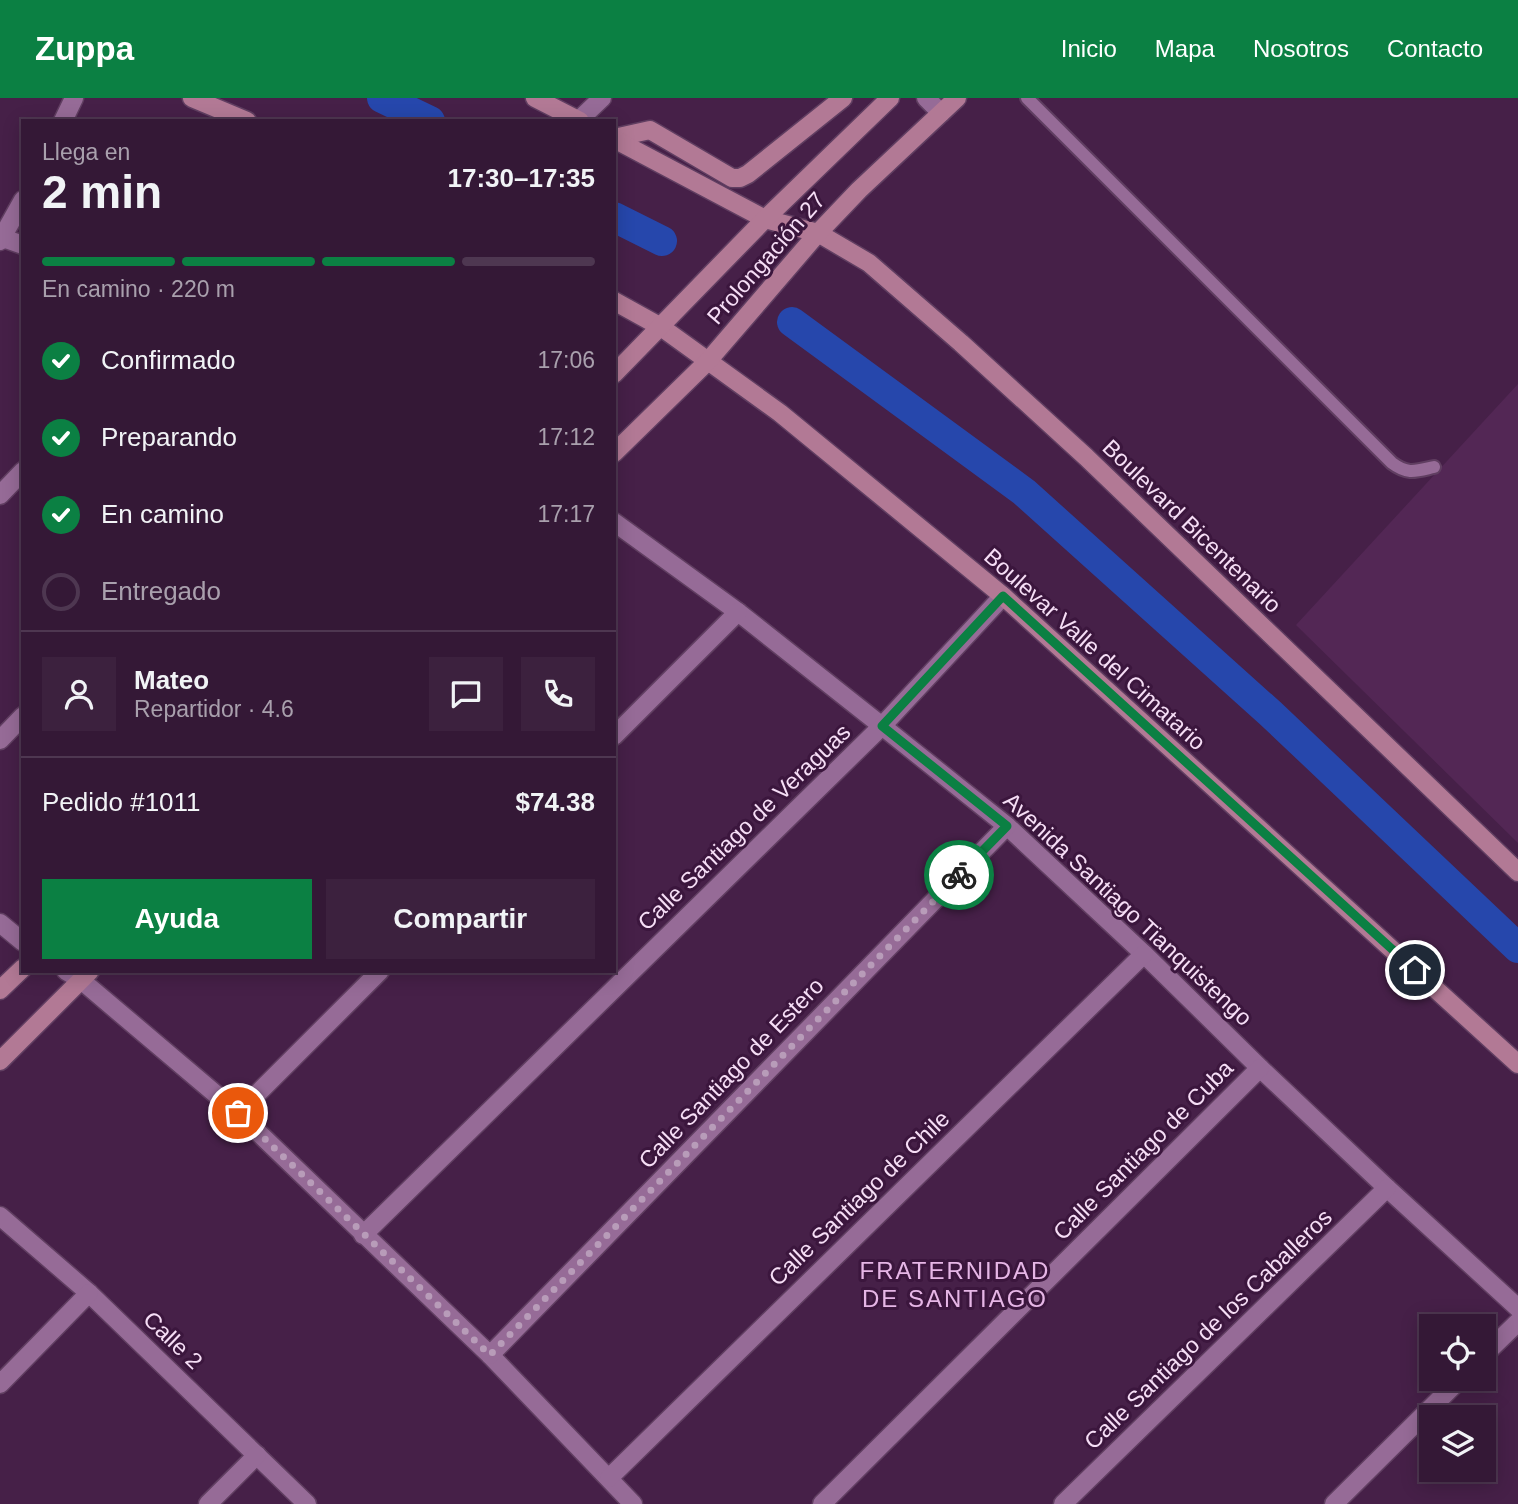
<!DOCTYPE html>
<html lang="es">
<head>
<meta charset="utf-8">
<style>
	:root { --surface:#341836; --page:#3c213e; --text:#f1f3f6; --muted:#a9a0ad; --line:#4e3751; --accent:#0b8043 }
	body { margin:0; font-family:Arial,sans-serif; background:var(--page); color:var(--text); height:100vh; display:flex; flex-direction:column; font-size:26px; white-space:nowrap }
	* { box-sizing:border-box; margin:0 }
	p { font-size:23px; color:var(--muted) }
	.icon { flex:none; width:38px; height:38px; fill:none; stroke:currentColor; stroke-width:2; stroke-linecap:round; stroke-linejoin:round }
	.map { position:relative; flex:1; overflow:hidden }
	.drawer { position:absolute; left:21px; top:21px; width:595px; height:854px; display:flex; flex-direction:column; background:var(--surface); border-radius:0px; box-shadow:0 4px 18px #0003,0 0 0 2px var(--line) }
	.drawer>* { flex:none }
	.fabs { position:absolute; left:1419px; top:1216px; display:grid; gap:14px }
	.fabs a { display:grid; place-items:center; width:77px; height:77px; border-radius:0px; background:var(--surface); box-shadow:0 4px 18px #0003,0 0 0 2px var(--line); font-size:35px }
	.pin { position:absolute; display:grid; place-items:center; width:60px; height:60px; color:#fff; margin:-30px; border:4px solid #fff; border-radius:50%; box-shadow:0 2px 7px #0007 }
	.courier { position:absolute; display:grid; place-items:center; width:70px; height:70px; margin:-35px; border:5px solid #0b8043; border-radius:50%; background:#fff; color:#222; box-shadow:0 2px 9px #0007 }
	.overview em { font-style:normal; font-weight:600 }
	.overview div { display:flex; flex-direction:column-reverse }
	.overview { display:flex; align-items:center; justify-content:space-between; height:119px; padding:0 21px }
	h1 { font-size:46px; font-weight:600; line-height:52px }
	.bar { display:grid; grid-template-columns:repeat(4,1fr); gap:10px 7px; align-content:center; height:84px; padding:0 21px }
	.bar i { height:9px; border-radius:5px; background:var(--line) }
	.bar .on { background:var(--accent) }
	.bar p { grid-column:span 4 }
	.line { display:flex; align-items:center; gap:18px; padding:0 21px; border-top:2px solid var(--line) }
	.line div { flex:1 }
	.round { display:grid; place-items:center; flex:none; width:74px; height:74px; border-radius:0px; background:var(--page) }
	ol { padding:0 21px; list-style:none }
	li { display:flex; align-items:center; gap:21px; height:77px }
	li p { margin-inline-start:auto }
	li .icon { padding:7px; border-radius:50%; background:var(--accent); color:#fff; stroke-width:4 }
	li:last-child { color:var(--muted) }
	li i { width:38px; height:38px; border:4px solid var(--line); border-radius:50% }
	.cta { display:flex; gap:14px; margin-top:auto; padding:14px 21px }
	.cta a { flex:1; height:80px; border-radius:0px; background:var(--accent); color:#fff; font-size:28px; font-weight:600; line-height:80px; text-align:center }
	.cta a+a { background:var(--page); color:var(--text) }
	header { display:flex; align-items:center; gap:42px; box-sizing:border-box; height:98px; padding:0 35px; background:var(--accent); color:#fff }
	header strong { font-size:33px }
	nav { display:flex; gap:38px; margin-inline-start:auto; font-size:24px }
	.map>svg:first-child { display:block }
</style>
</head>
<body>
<header>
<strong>Zuppa</strong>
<nav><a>Inicio</a><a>Mapa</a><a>Nosotros</a><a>Contacto</a></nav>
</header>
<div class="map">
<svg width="1518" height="1406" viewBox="0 0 1518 1406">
	<rect width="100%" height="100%" fill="#462048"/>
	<polygon fill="#532755" points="1518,286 1518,745 1296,527"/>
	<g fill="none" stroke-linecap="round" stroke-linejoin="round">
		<g stroke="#2647ac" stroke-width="30">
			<polyline points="382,0 430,23"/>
			<polyline points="614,119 662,143"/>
			<polyline points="792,224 1024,394 1270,615 1518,850"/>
		</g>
		<g stroke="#603e61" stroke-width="16">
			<path id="service" d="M1027 0 1392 365C1408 377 1416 373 1434 369"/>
		</g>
		<g stroke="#603e61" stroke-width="21">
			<g id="minor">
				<polyline points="579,22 602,0"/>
				<polyline points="63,23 74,0"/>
				<polyline points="0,139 23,147"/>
				<polyline points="0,143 23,102"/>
				<polyline points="0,397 23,373"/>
				<polyline points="614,424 738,514 882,628 1007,728 1144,856 1260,970 1387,1090 1518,1210"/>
				<polyline points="614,638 738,514"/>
				<polyline points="0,642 23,618"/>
				<polyline points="0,825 23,844"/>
				<polyline points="66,873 81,882 238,1015 490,1257 633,1406"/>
				<polyline points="238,1015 380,873"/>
				<polyline points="0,1118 89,1195 307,1406"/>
				<polyline points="363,1137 882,628 1003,498"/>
				<polyline points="490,1257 1007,728"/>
				<polyline points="1484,1257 1518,1224"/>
				<polyline points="0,1286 89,1195"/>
				<polyline points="609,1380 1144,856"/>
				<polyline points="208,1406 257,1357"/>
				<polyline points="822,1406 1260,970"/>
				<polyline points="1063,1406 1387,1090"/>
				<polyline points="1334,1406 1460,1281"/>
			</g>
		</g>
		<g stroke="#603e61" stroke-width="21">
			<polyline id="tertiary" points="926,0 941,15"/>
		</g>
		<g stroke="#603e61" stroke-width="21">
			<g id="secondary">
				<polyline points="192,0 247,23"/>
				<polyline points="535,0 580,23"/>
				<polyline points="614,40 650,32 732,80 740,80 748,76 843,0"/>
				<polyline points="614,41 765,121 818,135 869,165 961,245 1086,359 1518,774"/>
				<polyline points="614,203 661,229 780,315 1003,498 1518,966"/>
				<polyline points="614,276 765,121 890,0"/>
				<polyline points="614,355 708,263 818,135 859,92 957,0"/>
				<polyline points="0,892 23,870"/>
				<polyline points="0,963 90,873"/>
			</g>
		</g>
		<use href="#service" stroke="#966b97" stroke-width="12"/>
		<use href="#minor" stroke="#966b97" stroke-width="18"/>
		<use href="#tertiary" stroke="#966b97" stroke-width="18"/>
		<use href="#secondary" stroke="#b27995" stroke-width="18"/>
	</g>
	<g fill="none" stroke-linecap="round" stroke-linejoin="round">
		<polyline stroke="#b89cb9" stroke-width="7" stroke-dasharray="0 12.6" points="238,1015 490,1257 959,777"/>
		<polyline stroke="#0b8043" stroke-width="9" points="959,777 1007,728 882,628 1003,498 1415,872"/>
	</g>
	<g text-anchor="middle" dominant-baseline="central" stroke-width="6" stroke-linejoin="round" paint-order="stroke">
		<g font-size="23" fill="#f6def6" stroke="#3b163d">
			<text transform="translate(766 160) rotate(-49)">Prolongación 27</text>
			<text transform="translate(1192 428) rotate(44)">Boulevard Bicentenario</text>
			<text transform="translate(1095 551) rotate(42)">Boulevar Valle del Cimatario</text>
			<text transform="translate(744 729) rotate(-44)">Calle Santiago de Veraguas</text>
			<text transform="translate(1128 811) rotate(43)">Avenida Santiago Tianquistengo</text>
			<text transform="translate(731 975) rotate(-46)">Calle Santiago de Estero</text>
			<text transform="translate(1143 1052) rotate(-45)">Calle Santiago de Cuba</text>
			<text transform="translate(859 1100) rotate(-44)">Calle Santiago de Chile</text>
			<text transform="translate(1208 1231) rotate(-44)">Calle Santiago de los Caballeros</text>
			<text transform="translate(173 1242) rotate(44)">Calle 2</text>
		</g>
		<g font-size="24" letter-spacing="2" fill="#e6b6e6" stroke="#3b163d">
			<text x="955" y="1172">FRATERNIDAD<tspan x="955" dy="28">DE SANTIAGO</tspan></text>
		</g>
	</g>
</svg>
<div class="fabs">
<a><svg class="icon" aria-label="locate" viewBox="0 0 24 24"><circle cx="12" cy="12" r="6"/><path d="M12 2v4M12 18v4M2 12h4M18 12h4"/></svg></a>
<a><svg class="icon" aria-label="layers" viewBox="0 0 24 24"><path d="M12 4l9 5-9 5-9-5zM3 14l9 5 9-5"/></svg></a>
</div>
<div class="pin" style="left:238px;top:1015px;background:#ea580c"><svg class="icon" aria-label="bag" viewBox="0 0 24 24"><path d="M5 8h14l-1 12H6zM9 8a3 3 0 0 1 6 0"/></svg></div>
<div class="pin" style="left:1415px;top:872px;background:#1f2937"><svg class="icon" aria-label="home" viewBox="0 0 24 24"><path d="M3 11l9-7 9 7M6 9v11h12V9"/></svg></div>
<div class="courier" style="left:959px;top:777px"><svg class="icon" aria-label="bike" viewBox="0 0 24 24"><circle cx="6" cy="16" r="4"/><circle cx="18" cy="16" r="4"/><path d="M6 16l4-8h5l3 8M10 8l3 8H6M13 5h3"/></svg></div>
<section class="drawer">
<div class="overview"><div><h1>2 min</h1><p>Llega en</p></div><em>17:30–17:35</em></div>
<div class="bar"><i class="on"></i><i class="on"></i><i class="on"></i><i></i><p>En camino · 220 m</p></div>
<ol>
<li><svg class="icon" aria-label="check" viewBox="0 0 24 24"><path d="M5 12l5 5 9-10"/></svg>Confirmado<p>17:06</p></li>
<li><svg class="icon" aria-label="check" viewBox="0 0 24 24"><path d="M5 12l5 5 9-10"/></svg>Preparando<p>17:12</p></li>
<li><svg class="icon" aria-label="check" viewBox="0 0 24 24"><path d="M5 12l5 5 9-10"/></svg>En camino<p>17:17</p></li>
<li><i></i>Entregado</li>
</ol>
<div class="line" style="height:126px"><a class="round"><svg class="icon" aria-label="person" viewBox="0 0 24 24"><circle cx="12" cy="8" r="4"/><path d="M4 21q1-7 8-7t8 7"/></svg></a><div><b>Mateo</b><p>Repartidor · 4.6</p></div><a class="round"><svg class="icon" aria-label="chat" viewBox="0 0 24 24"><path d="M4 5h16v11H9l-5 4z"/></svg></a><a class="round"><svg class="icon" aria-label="phone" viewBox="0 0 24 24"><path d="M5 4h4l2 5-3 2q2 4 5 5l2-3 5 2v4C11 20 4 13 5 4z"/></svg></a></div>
<div class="line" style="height:91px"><div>Pedido #1011</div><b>$74.38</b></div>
<div class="cta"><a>Ayuda</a><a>Compartir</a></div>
</section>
</div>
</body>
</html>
